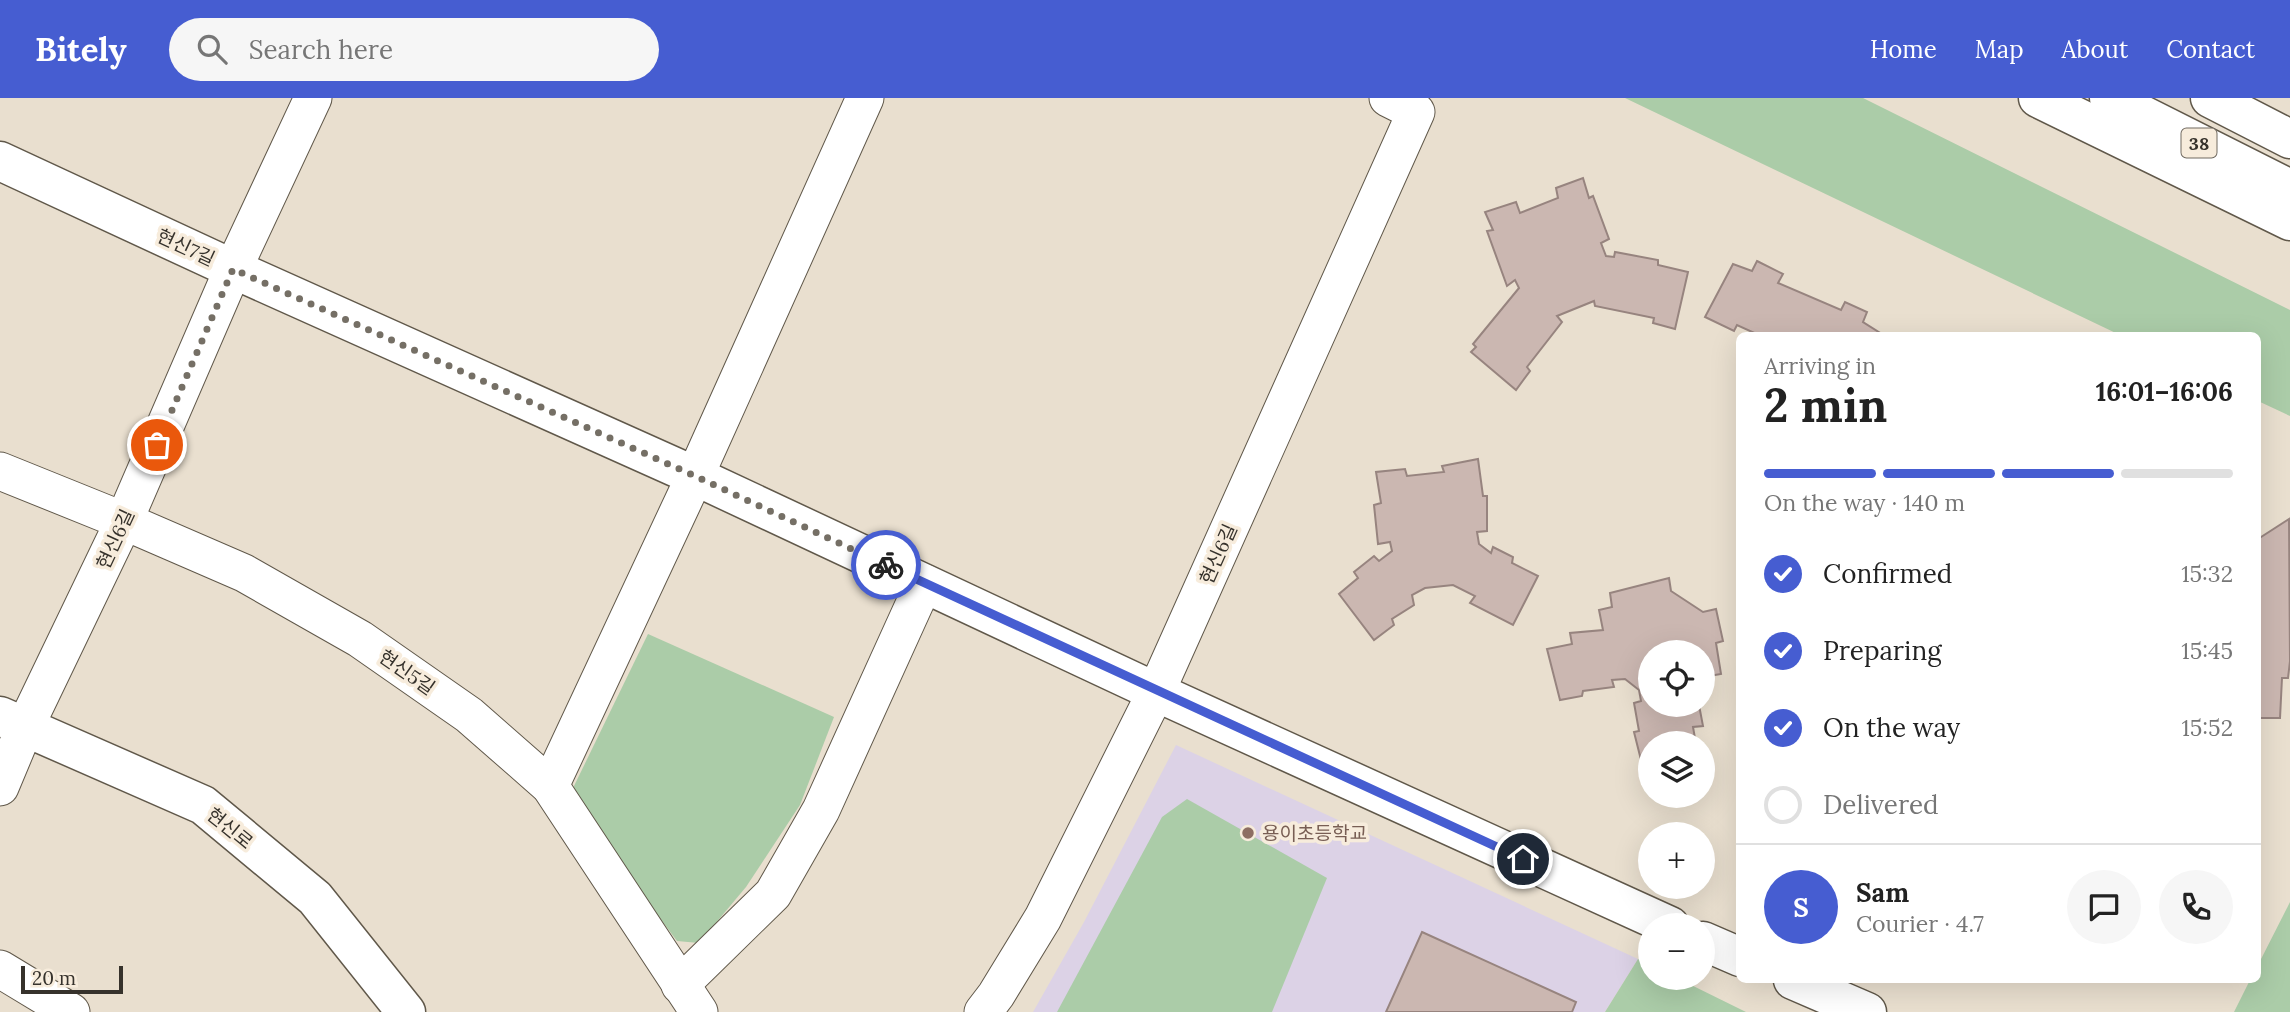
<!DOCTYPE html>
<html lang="en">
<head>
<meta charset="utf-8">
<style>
	:root { --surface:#fff; --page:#f6f6f6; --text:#222; --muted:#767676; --line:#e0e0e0; --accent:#465dd1 }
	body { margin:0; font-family:Lora,"Noto Sans KR",serif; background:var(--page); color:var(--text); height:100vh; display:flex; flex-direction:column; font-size:26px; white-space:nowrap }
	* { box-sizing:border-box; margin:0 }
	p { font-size:23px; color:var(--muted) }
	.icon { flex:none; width:38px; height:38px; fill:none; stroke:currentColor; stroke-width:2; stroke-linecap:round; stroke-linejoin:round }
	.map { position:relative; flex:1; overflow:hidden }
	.side { position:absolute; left:1736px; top:234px; width:525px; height:651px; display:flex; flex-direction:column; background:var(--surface); border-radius:10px; box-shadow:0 7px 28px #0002 }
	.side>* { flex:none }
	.tools { position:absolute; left:1638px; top:542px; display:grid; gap:14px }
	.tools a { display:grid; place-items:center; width:77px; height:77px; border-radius:50%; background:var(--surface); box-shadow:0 7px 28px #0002; font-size:35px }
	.scale { position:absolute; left:21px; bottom:18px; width:102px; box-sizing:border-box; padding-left:7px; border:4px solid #36322c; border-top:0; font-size:19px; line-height:24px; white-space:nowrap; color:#36322c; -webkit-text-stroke:5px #f7ecdc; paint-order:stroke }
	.pin { position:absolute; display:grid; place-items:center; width:60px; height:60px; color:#fff; margin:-30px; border:4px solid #fff; border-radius:50%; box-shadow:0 2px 7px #0007 }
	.courier { position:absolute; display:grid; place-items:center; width:70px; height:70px; margin:-35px; border:5px solid #465dd1; border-radius:50%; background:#fff; color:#222; box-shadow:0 2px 9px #0007 }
	.head em { font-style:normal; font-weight:800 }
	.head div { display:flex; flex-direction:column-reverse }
	.head { display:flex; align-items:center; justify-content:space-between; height:119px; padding:0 28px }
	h1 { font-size:46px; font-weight:800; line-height:52px }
	.bar { display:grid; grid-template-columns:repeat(4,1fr); gap:10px 7px; align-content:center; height:84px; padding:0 28px }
	.bar i { height:9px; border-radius:5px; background:var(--line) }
	.bar .on { background:var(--accent) }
	.bar p { grid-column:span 4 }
	.line { display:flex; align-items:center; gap:18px; padding:0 28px; border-top:2px solid var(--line) }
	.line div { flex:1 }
	.round { display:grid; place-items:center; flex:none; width:74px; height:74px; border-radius:37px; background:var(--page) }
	ol { padding:0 28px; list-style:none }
	li { display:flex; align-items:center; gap:21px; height:77px }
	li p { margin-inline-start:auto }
	li .icon { padding:7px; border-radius:50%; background:var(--accent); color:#fff; stroke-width:4 }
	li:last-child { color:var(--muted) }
	li i { width:38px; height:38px; border:4px solid var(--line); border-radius:50% }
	header { display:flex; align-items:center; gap:42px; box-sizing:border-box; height:98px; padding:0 35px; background:var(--accent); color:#fff }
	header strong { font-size:33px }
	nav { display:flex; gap:38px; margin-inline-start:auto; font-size:24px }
	.search { width:490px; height:63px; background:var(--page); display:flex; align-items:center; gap:18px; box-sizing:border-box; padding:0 24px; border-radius:38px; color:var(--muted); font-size:26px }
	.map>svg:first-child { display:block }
</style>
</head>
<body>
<header>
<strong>Bitely</strong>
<div class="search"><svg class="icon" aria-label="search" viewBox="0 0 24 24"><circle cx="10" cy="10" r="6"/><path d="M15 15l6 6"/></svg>Search here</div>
<nav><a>Home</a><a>Map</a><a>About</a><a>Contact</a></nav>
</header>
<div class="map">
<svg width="2290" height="914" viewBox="0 0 2290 914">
	<rect width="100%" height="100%" fill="#e9dfcf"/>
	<polygon fill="#dcd2e6" points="1176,647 1638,861 1605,914 1033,914 1084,824"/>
	<g fill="#abcca8">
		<polygon points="1625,0 1863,0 2290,212 2290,318 2258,303 2258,238 2122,238"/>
		<polygon points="648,536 834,619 800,707 746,789 699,845 677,843 573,704 574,688"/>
		<polygon points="1187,701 1327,780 1272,914 1057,914 1162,719"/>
		<polygon points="2290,804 2290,914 2234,914 2250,882 2258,882 2258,867"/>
		<polygon points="1638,861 1650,867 1650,880 1677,880 1746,914 1605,914"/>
	</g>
	<g fill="#cbb7b1" stroke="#97847f" stroke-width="2">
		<polygon points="1583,80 1589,100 1593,98 1609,141 1601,145 1606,158 1614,159 1615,154 1658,162 1658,167 1688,174 1675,231 1653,225 1654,220 1595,208 1594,203 1557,218 1562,224 1527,269 1530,273 1516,292 1471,254 1476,249 1473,246 1519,190 1515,182 1507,188 1487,133 1493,132 1485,114 1516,104 1520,115 1558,100 1556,90"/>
		<polygon points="1757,163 1783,176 1778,185 1841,212 1845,204 1867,214 1863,224 1885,238 1761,238 1737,227 1734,233 1705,219 1733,166 1752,173"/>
		<polygon points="1478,361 1483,398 1487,398 1487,433 1477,434 1479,446 1491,455 1493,449 1513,459 1512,465 1538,478 1513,527 1470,505 1475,498 1453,487 1425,490 1412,497 1414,507 1392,521 1394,527 1374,542 1339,496 1358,480 1354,474 1374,458 1379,463 1392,453 1390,444 1378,446 1374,407 1381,405 1376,374 1405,371 1407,378 1444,374 1442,368"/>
		<polygon points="2289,421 2290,563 2288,580 2282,580 2280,620 2258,620 2258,441"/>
		<polygon points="1669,480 1671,493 1703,514 1716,511 1723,543 1716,545 1721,576 1703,579 1703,555 1650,555 1650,607 1699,607 1703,628 1693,629 1696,646 1650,646 1650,661 1641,662 1634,634 1639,633 1634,605 1641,603 1639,592 1625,581 1612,582 1614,589 1583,593 1582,598 1560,602 1547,551 1572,546 1570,535 1603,532 1599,512 1612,509 1610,495"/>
		<polygon points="1422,834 1576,904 1572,914 1386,914"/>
	</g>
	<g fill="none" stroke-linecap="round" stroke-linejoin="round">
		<g stroke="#60584a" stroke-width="39">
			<g id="minor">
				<polyline points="0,373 124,423 244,475 360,541 469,617 550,688 699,914"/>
				<polyline points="550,688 695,378 865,0"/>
				<polyline points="0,689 25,629 124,423 233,171 313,0"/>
				<polyline points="0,871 71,914"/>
				<polyline points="680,887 773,796 821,712 924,485"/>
				<polyline points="983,914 996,897 1043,820 1156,594 1416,14 1388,0"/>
			</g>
		</g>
		<g stroke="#60584a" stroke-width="41">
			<g id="tertiary">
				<polyline points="0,63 233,171 695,378 1156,594 1670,828"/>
				<polyline points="0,618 203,707 315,800 406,914"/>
				<polyline points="1703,843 1740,859"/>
				<polyline points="1793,882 1867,914"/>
			</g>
		</g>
		<g stroke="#60584a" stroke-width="41">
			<g id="primary">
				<polyline points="2038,0 2290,123"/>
				<polyline points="2109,0 2290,91"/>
				<polyline points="2210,0 2290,41"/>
			</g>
		</g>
		<use href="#minor" stroke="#fff" stroke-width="37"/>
		<use href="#tertiary" stroke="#fff" stroke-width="38"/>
		<use href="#primary" stroke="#fff" stroke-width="38"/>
	</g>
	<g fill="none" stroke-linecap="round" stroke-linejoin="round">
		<polyline stroke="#756f65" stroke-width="7" stroke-dasharray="0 12.6" points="157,347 233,171 695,378 886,467"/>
		<polyline stroke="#465dd1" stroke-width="9" points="886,467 1523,761"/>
	</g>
	<circle fill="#8d6e63" stroke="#f7ecdc" stroke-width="2.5" cx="1248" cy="735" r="7"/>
	<g text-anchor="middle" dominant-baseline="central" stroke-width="7" stroke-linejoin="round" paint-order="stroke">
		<rect fill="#f7ecdc" stroke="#706a61" stroke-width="2" x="2181.5" y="30.5" width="35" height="29" rx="5"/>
		<g font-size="18" font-weight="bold" fill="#36322c">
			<text x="2199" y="45">38</text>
		</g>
		<g font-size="19" fill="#36322c" stroke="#f7ecdc">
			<text transform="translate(186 149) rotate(25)">현신7길</text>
			<text transform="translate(115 441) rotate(-65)">현신6길</text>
			<text transform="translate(1218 456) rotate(-66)">현신6길</text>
			<text transform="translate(407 574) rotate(35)">현신5길</text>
			<text transform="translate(230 730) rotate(39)">현신로</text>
		</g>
		<g font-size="19" fill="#785e54" stroke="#f7ecdc" text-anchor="start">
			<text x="1262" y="735">용이초등학교</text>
		</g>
	</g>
</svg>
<div class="tools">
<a><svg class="icon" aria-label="locate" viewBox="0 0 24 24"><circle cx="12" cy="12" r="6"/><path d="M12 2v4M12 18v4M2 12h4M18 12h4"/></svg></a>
<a><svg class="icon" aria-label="layers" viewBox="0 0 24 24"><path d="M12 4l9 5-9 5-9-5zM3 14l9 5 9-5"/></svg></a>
<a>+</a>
<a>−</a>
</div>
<div class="scale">20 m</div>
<div class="pin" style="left:157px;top:347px;background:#ea580c"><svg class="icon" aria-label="bag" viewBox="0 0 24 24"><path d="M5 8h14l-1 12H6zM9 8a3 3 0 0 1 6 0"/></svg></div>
<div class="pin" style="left:1523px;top:761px;background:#1f2937"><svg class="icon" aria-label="home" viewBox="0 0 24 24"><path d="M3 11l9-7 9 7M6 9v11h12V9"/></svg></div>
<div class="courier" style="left:886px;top:467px"><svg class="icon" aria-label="bike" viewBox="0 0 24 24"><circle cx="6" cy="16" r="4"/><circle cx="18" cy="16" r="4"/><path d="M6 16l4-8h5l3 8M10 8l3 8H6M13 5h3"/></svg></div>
<section class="side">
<div class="head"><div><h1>2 min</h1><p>Arriving in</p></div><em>16:01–16:06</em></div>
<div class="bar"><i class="on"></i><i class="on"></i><i class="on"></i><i></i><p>On the way · 140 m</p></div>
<ol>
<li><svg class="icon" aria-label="check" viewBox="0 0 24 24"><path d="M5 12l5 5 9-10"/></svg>Confirmed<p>15:32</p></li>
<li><svg class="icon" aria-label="check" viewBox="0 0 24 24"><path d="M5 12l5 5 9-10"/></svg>Preparing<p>15:45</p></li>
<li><svg class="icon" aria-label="check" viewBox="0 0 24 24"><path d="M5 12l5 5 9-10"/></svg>On the way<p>15:52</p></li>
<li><i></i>Delivered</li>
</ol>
<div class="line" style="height:126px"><b class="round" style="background:var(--accent);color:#fff">S</b><div><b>Sam</b><p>Courier · 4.7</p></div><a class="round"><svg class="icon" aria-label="chat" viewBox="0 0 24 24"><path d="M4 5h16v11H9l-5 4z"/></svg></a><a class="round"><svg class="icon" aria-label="phone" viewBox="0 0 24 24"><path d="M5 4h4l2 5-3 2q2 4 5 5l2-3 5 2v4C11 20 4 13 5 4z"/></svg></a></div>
</section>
</div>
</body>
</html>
